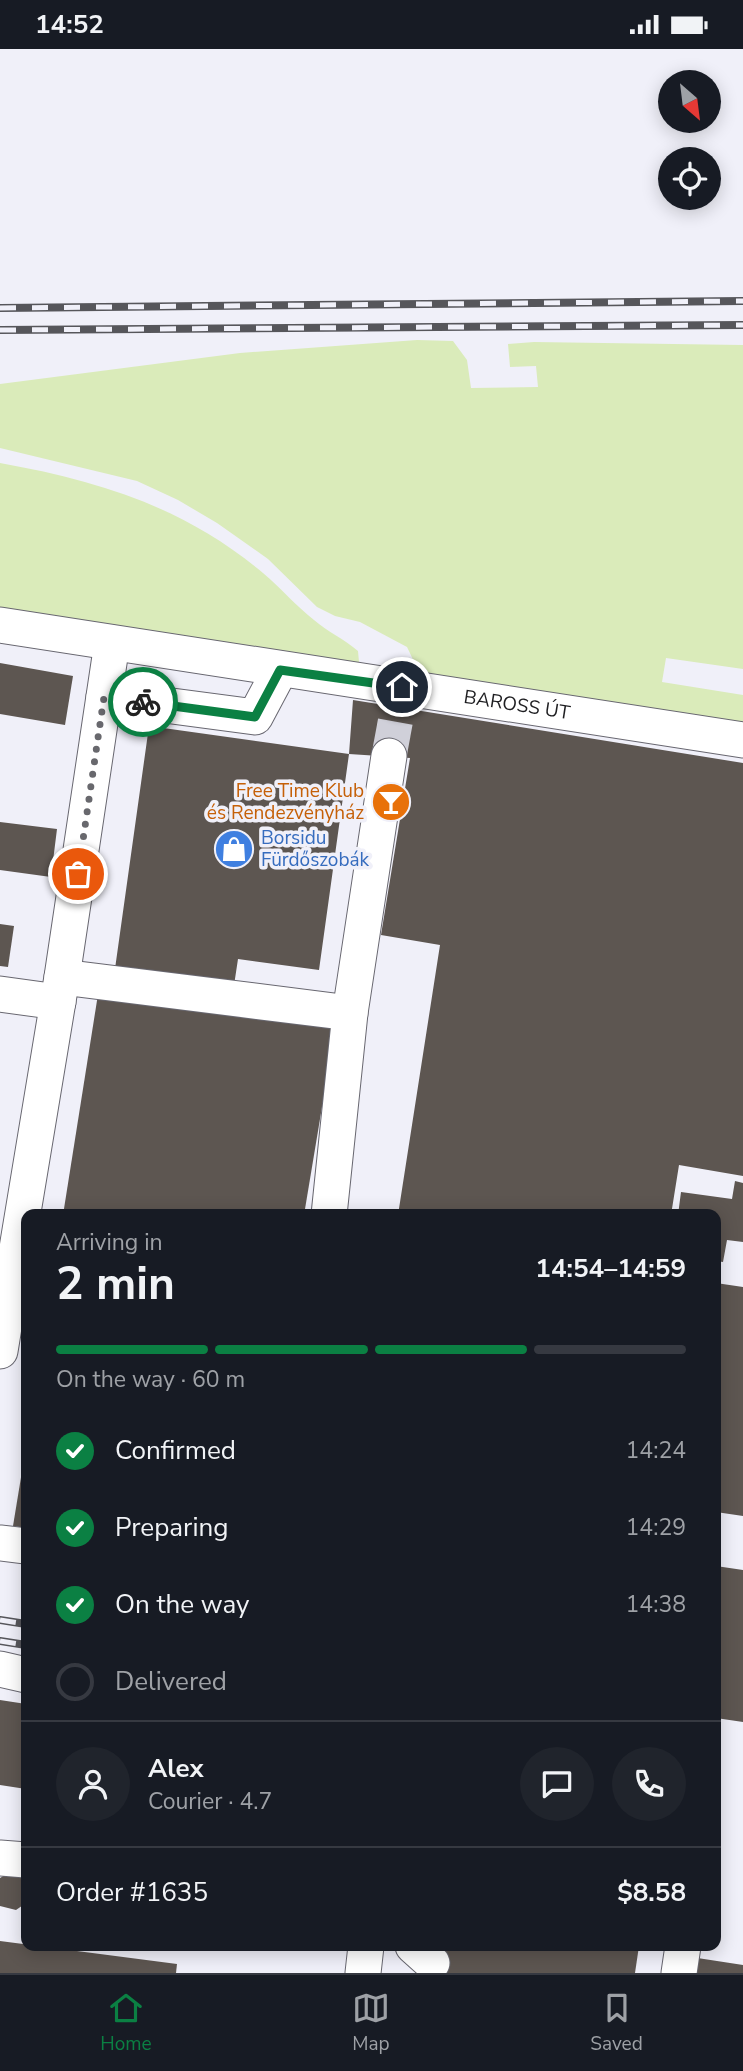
<!DOCTYPE html>
<html lang="en">
<head>
<meta charset="utf-8">
<style>
	:root { --surface:#171b24; --page:#20242c; --text:#f1f3f6; --muted:#9ea1a6; --line:#363941; --accent:#0b8043 }
	body { margin:0; font-family:"Nunito Sans",sans-serif; background:var(--page); color:var(--text); height:100vh; display:flex; flex-direction:column; font-size:26px; white-space:nowrap }
	* { box-sizing:border-box; margin:0 }
	p { font-size:23px; color:var(--muted) }
	.icon { flex:none; width:38px; height:38px; fill:none; stroke:currentColor; stroke-width:2; stroke-linecap:round; stroke-linejoin:round }
	.map { position:relative; flex:1; overflow:hidden }
	.details { position:absolute; left:21px; top:1160px; width:700px; height:742px; display:flex; flex-direction:column; background:var(--surface); border-radius:14px; box-shadow:0 4px 18px #0003 }
	.details>* { flex:none }
	.needle { width:46px; rotate:152deg }
	.fabs { position:absolute; left:658px; top:21px; display:grid; gap:14px }
	.fabs a { display:grid; place-items:center; width:63px; height:63px; border-radius:50%; background:var(--surface); box-shadow:0 4px 18px #0003; font-size:35px }
	.pin { position:absolute; display:grid; place-items:center; width:60px; height:60px; color:#fff; margin:-30px; border:4px solid #fff; border-radius:50%; box-shadow:0 2px 7px #0007 }
	.courier { position:absolute; display:grid; place-items:center; width:70px; height:70px; margin:-35px; border:5px solid #0b8043; border-radius:50%; background:#fff; color:#222; box-shadow:0 2px 9px #0007 }
	.summary em { font-style:normal; font-weight:700 }
	.summary div { display:flex; flex-direction:column-reverse }
	.summary { display:flex; align-items:center; justify-content:space-between; height:119px; padding:0 35px }
	h1 { font-size:46px; font-weight:700; line-height:52px }
	.bar { display:grid; grid-template-columns:repeat(4,1fr); gap:10px 7px; align-content:center; height:84px; padding:0 35px }
	.bar i { height:9px; border-radius:5px; background:var(--line) }
	.bar .active { background:var(--accent) }
	.bar p { grid-column:span 4 }
	.line { display:flex; align-items:center; gap:18px; padding:0 35px; border-top:2px solid var(--line) }
	.line div { flex:1 }
	.round { display:grid; place-items:center; flex:none; width:74px; height:74px; border-radius:37px; background:var(--page) }
	ol { padding:0 35px; list-style:none }
	li { display:flex; align-items:center; gap:21px; height:77px }
	li p { margin-inline-start:auto }
	li .icon { padding:7px; border-radius:50%; background:var(--accent); color:#fff; stroke-width:4 }
	li:last-child { color:var(--muted) }
	li i { width:38px; height:38px; border:4px solid var(--line); border-radius:50% }
	.status { display:flex; justify-content:space-between; align-items:center; height:49px; padding:0 35px; background:var(--surface); direction:ltr }
	.status svg { height:19px; fill:currentColor }
	.dock { display:flex; justify-content:space-around; align-items:center; height:98px; border-top:2px solid var(--line); background:var(--surface); font-size:19px; color:var(--muted) }
	.dock a { display:grid; justify-items:center; gap:4px }
	.dock .active { color:var(--accent) }
	.map>svg:first-child { display:block }
</style>
</head>
<body>
<div class="status"><b>14:52</b><svg viewBox="0 0 49 12"><path d="M0 12V9h3v3zM5 12V6h3v6zM10 12V3h3v9zM15 12V0h3v12zM26 1h20v11H26zM47 4h2v5h-2z"/></svg></div>
<div class="map">
<svg width="743" height="1924" viewBox="0 0 743 1924">
	<rect width="100%" height="100%" fill="#f0f0f9"/>
	<g fill="#daebba">
		<polygon points="417,291 453,292 467,311 471,339 538,338 536,317 510,318 508,295 534,293 743,296 743,620 666,609 662,633 743,646 743,678 420,625 407,598 360,573 335,567 317,558 268,510 217,474 178,451 137,432 0,399 0,335 240,304"/>
		<path d="M0 414C100 432 184 458 263 524 281 539 296 557 314 571 328 583 344 590 358 602L359 613 351 614 0 561Z"/>
	</g>
	<g fill="#5d5651">
		<polygon points="0,614 73,627 65,676 0,665"/>
		<polygon points="353,651 743,714 743,1127 679,1116 671,1166 398,1166 440,896 381,886 410,709 349,705"/>
		<polygon points="149,677 349,705 319,921 238,910 233,943 114,927"/>
		<polygon points="0,773 57,780 51,828 0,821"/>
		<polygon points="0,875 14,877 8,918 0,917"/>
		<polygon points="99,939 336,974 304,1166 63,1166"/>
		<polygon points="735,1132 743,1134 743,1193 727,1191 723,1213 716,1212 716,1166 678,1166 681,1143 732,1150"/>
		<polygon points="716,1234 743,1238 743,1467 716,1463"/>
		<polygon points="25,1404 26,1404 26,1479 13,1477"/>
		<polygon points="716,1517 743,1521 743,1673 716,1669"/>
		<polygon points="0,1651 26,1655 26,1740 0,1736"/>
		<polygon points="5,1826 22,1828 26,1832 26,1854 16,1861 0,1857 0,1829"/>
		<polygon points="0,1892 177,1915 176,1924 0,1924"/>
		<polygon points="444,1897 639,1897 635,1924 440,1924"/>
		<polygon points="691,1908 743,1916 743,1924 688,1924"/>
	</g>
	<g fill="none" stroke-linecap="round" stroke-linejoin="round">
		<polyline stroke="#d0d0d9" stroke-width="35" stroke-dasharray="35 18" stroke-linecap="butt" points="389,707 398,658"/>
		<g stroke="#686770" stroke-width="37">
			<g id="minor">
				<path id="s1" d="M0 576 743 691"/>
				<polyline points="104,648 255,668 280,621"/>
				<polyline points="62,928 350,964 329,1166"/>
				<polyline points="0,945 58,953"/>
				<polyline points="350,964 389,707"/>
				<polyline points="0,1302 62,928 112,594"/>
				<polyline points="0,1494 26,1497"/>
				<polyline points="0,1620 26,1626"/>
				<polyline points="0,1809 26,1811"/>
				<polyline points="413,1897 432,1914"/>
				<polyline points="363,1924 366,1897"/>
				<polyline points="679,1924 683,1897"/>
			</g>
		</g>
		<use href="#minor" stroke="#fff" stroke-width="35"/>
		<g stroke="#56565b" stroke-width="8">
			<g id="rail">
				<polyline points="0,259 743,252"/>
				<polyline points="0,281 743,276"/>
				<polyline points="0,1571 26,1575"/>
				<polyline points="0,1592 26,1596"/>
			</g>
		</g>
		<use href="#rail" stroke="#f0f0f9" stroke-width="5" stroke-dasharray="16" stroke-linecap="butt"/>
	</g>
	<g fill="none" stroke-linecap="round" stroke-linejoin="round">
		<polyline stroke="#68686d" stroke-width="7" stroke-dasharray="0 12.6" points="78,825 104,648 143,653"/>
		<polyline stroke="#0b8043" stroke-width="9" points="143,653 255,668 280,621 402,638"/>
	</g>
	<defs>
		<g id="bar-disc" transform="scale(2.0125)"><circle r="9.5" fill="#e8710a" stroke="#f0f0f9"/><path d="M-6-5H6L.8 .8V4.5H3.5V6h-7V4.5H-.8V.8Z" fill="#fff"/></g>
		<g id="shop-disc" transform="scale(2.0125)"><circle r="9.5" fill="#3f7fe0" stroke="#f0f0f9"/><path d="M-5-2.5h2.3a2.7 3.5 0 0 1 5.4 0H5L5.5 6h-11ZM-1.5-2.5h3a1.5 2.3 0 0 0-3 0Z" fill="#fff"/></g>
	</defs>
	<g fill-rule="evenodd">
		<use href="#bar-disc" x="391" y="753"/>
		<use href="#shop-disc" x="234" y="800"/>
	</g>
	<g text-anchor="middle" dominant-baseline="central" stroke-width="7" stroke-linejoin="round" paint-order="stroke">
		<g font-size="19" fill="#1e1e21" stroke="#f0f0f9">
			<text stroke="none"><textPath href="#s1" startOffset="523">BAROSS ÚT</textPath></text>
		</g>
		<g font-size="19" fill="#c56008" stroke="#f0f0f9" text-anchor="end">
			<text x="364" y="742">Free Time Klub<tspan x="364" dy="22">és Rendezvényház</tspan></text>
		</g>
		<g font-size="19" fill="#366cbe" stroke="#f0f0f9" text-anchor="start">
			<text x="261" y="789">Borsidu<tspan x="261" dy="22">Fürdőszobák</tspan></text>
		</g>
	</g>
</svg>
<div class="fabs">
<a><svg class="needle" viewBox="-14 -14 28 28"><path d="M0-13l5 13h-10z" fill="#e53935"/><path d="M0 13l5-13h-10z" fill="#9ea1a6"/></svg></a>
<a><svg class="icon" aria-label="locate" viewBox="0 0 24 24"><circle cx="12" cy="12" r="6"/><path d="M12 2v4M12 18v4M2 12h4M18 12h4"/></svg></a>
</div>
<div class="pin" style="left:78px;top:825px;background:#ea580c"><svg class="icon" aria-label="bag" viewBox="0 0 24 24"><path d="M5 8h14l-1 12H6zM9 8a3 3 0 0 1 6 0"/></svg></div>
<div class="pin" style="left:402px;top:638px;background:#1f2937"><svg class="icon" aria-label="home" viewBox="0 0 24 24"><path d="M3 11l9-7 9 7M6 9v11h12V9"/></svg></div>
<div class="courier" style="left:143px;top:653px"><svg class="icon" aria-label="bike" viewBox="0 0 24 24"><circle cx="6" cy="16" r="4"/><circle cx="18" cy="16" r="4"/><path d="M6 16l4-8h5l3 8M10 8l3 8H6M13 5h3"/></svg></div>
<section class="details">
<div class="summary"><div><h1>2 min</h1><p>Arriving in</p></div><em>14:54–14:59</em></div>
<div class="bar"><i class="active"></i><i class="active"></i><i class="active"></i><i></i><p>On the way · 60 m</p></div>
<ol>
<li><svg class="icon" aria-label="check" viewBox="0 0 24 24"><path d="M5 12l5 5 9-10"/></svg>Confirmed<p>14:24</p></li>
<li><svg class="icon" aria-label="check" viewBox="0 0 24 24"><path d="M5 12l5 5 9-10"/></svg>Preparing<p>14:29</p></li>
<li><svg class="icon" aria-label="check" viewBox="0 0 24 24"><path d="M5 12l5 5 9-10"/></svg>On the way<p>14:38</p></li>
<li><i></i>Delivered</li>
</ol>
<div class="line" style="height:126px"><a class="round"><svg class="icon" aria-label="person" viewBox="0 0 24 24"><circle cx="12" cy="8" r="4"/><path d="M4 21q1-7 8-7t8 7"/></svg></a><div><b>Alex</b><p>Courier · 4.7</p></div><a class="round"><svg class="icon" aria-label="chat" viewBox="0 0 24 24"><path d="M4 5h16v11H9l-5 4z"/></svg></a><a class="round"><svg class="icon" aria-label="phone" viewBox="0 0 24 24"><path d="M5 4h4l2 5-3 2q2 4 5 5l2-3 5 2v4C11 20 4 13 5 4z"/></svg></a></div>
<div class="line" style="height:91px"><div>Order #1635</div><b>$8.58</b></div>
</section>
</div>
<nav class="dock">
<a class="active"><svg class="icon" aria-label="home" viewBox="0 0 24 24"><path d="M3 11l9-7 9 7M6 9v11h12V9"/></svg>Home</a>
<a><svg class="icon" aria-label="map" viewBox="0 0 24 24"><path d="M3 6l6-2 6 2 6-2v14l-6 2-6-2-6 2zM9 4v14M15 6v14"/></svg>Map</a>
<a><svg class="icon" aria-label="saved" viewBox="0 0 24 24"><path d="M7 4h10v16l-5-4-5 4z"/></svg>Saved</a>
</nav>
</body>
</html>
